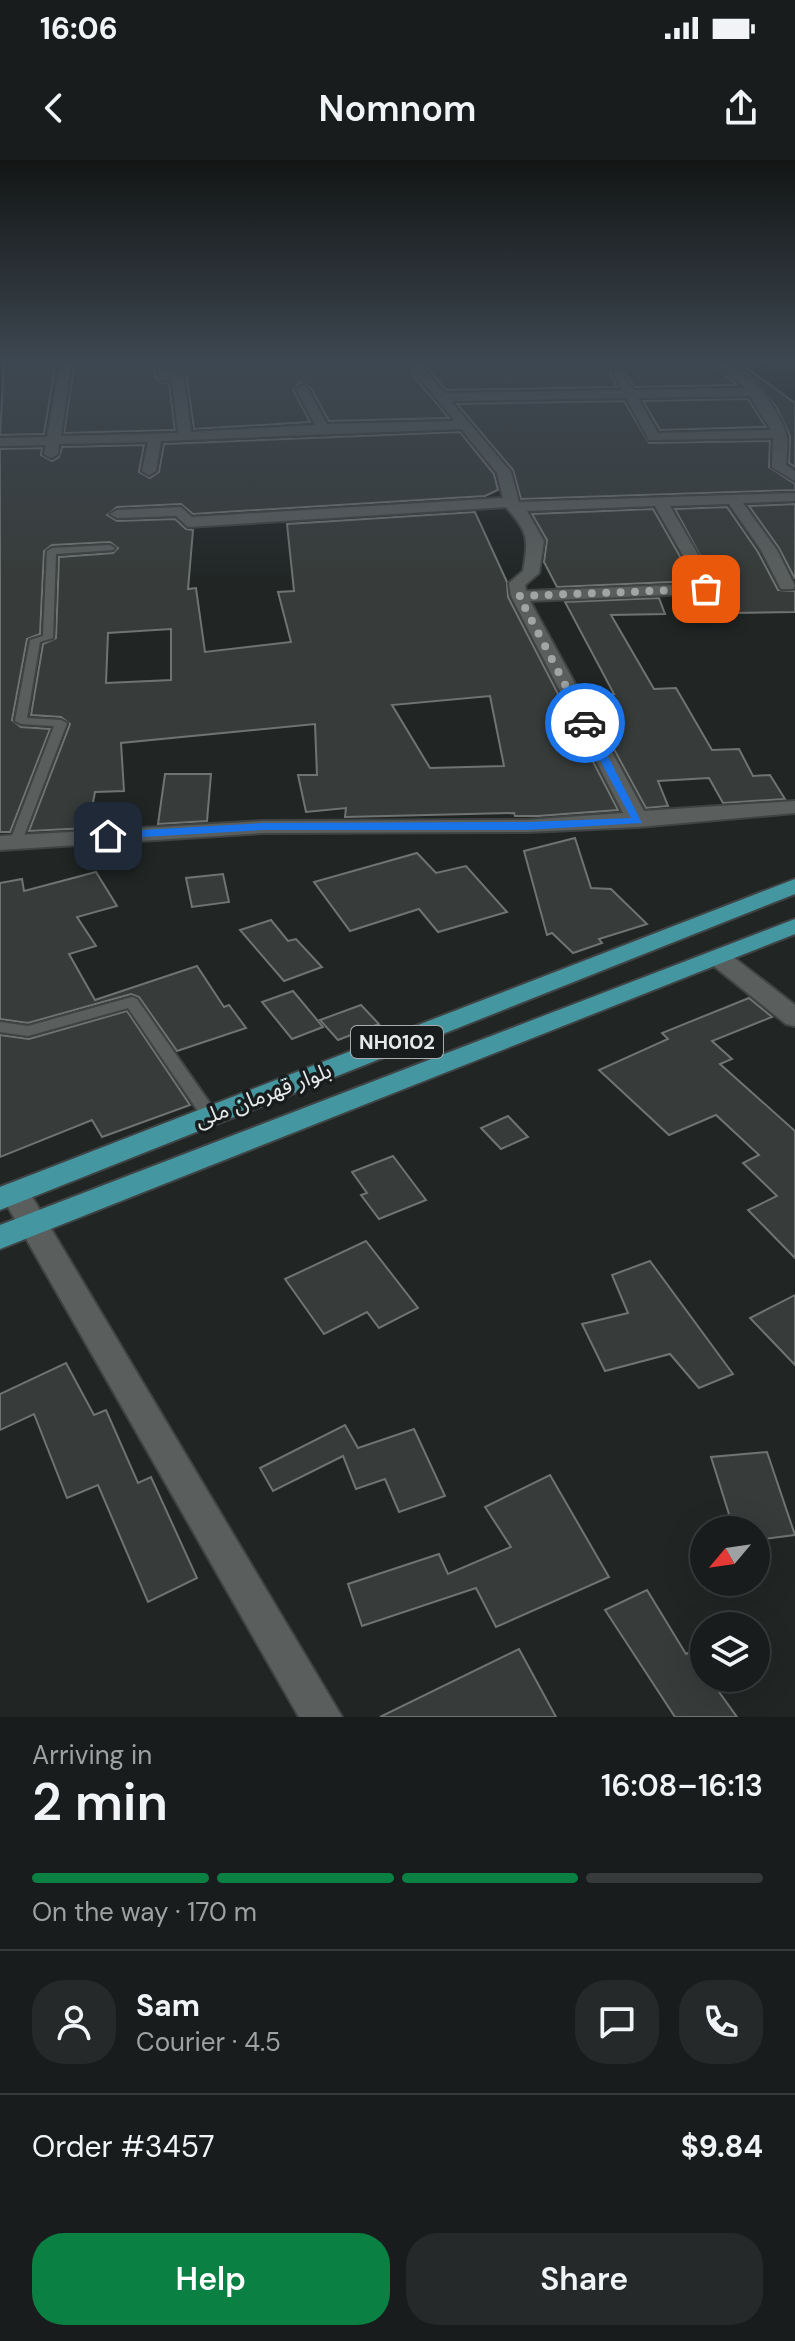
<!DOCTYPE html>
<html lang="en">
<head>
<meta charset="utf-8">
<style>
	:root { --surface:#191c1c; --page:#262929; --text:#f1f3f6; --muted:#9fa1a3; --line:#373a3b; --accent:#0b8043 }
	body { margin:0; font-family:"DM Sans","Noto Sans Arabic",sans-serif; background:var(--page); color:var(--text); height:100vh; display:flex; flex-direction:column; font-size:30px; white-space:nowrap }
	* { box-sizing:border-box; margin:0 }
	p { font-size:26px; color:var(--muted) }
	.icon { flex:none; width:44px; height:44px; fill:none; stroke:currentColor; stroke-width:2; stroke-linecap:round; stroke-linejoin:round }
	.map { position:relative; height:1557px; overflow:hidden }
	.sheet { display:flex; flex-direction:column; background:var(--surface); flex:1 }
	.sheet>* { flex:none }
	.needle { width:52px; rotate:241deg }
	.tools { position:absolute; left:690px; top:1356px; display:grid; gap:16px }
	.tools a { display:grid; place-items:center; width:80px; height:80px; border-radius:50%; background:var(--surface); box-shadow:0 8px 32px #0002,0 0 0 2px var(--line); font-size:40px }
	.pin { position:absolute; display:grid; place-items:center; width:68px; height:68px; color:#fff; margin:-34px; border-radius:16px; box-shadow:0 4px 12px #0006 }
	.courier { position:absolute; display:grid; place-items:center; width:80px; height:80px; margin:-40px; border:6px solid #1a73e8; border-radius:50%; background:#fff; color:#222; box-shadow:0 2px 10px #0007 }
	.overview em { font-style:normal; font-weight:600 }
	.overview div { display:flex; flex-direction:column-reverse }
	.overview { display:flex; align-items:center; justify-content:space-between; height:136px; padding:0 32px }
	h1 { font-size:52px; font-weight:600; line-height:60px }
	.bar { display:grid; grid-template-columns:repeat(4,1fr); gap:12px 8px; align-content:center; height:96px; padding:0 32px }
	.bar i { height:10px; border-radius:6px; background:var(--line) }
	.bar .selected { background:var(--accent) }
	.bar p { grid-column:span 4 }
	.line { display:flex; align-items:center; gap:20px; padding:0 32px; border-top:2px solid var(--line) }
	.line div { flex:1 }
	.round { display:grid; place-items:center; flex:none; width:84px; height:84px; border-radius:32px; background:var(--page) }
	.action { display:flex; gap:16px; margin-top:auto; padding:16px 32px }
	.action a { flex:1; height:92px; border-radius:32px; background:var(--accent); color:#fff; font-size:32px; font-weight:600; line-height:92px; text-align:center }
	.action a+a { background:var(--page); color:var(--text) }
	.status { display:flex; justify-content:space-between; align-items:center; height:56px; padding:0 40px; background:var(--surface); direction:ltr }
	.status svg { height:22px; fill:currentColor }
	header { display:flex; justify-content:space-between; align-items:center; height:104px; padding:0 32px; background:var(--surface); font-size:36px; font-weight:600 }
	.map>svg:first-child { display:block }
</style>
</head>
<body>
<div class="status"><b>16:06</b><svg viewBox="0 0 49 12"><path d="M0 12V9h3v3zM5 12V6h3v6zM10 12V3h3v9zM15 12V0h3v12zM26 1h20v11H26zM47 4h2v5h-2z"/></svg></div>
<header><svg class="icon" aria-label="back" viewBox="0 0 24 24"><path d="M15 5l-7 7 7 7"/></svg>Nomnom<svg class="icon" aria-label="share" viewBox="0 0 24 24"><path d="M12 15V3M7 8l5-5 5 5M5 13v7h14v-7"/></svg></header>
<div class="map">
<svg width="795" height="1557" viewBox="0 0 795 1557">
	<rect width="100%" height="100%" fill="#212625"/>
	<g fill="#373c3a" stroke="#6f7472" stroke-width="2" fill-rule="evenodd">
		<polygon points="56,201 44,274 0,275 4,203"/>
		<polygon points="75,201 150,201 158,221 169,224 175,270 64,273"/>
		<polygon points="168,201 409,201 412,214 449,258 329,261 311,228 300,222 293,230 310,262 194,269 187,218 172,212"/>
		<polygon points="427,201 708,201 737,225 635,227 620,207 610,213 617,227 446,230 427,208"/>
		<polygon points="726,201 737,201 795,243 795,307 789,303 790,276 777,248 748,214"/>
		<polygon points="748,239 766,267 660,270 643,241"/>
		<polygon points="624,241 649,283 770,281 769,307 795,324 795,330 521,339 513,310 457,244"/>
		<path d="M460 272 494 314 498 330 485 336 193 354 181 344 117 347 107 355 117 361 175 359 186 369 193 370 188 429 196 428 205 492 291 482 278 432 294 431 287 364 475 352 507 422 508 437 618 650 538 656H515L514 653 345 657 346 648 306 652 298 615H317L315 564 121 583 124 631 95 632 88 668 29 671 70 564 61 557 31 555 43 484 56 478 59 397 113 393 118 388 110 382 52 385 44 391 40 474 27 479 12 560 21 567 50 569 10 672H0V289L42 288 41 295 52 301 59 297 62 287 144 285 139 312 150 318 159 312 164 284ZM171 469V520L106 523 108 473ZM490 536 504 606 430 608 392 545Z"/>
		<polygon points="795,344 795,419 779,388 749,346"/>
		<polygon points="727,347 758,392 778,430 795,431 795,452 731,453 675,349"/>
		<polygon points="653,349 694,421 557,427 544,402 547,380 532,354"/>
		<polygon points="659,438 665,454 611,455 654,529 676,528 712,590 739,589 753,616 770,615 785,639 723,643 709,618 658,621 668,646 646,648 585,536 614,534 565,442"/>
		<polygon points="165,614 211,614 207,661 158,664"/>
		<polygon points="575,678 591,728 611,729 647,764 599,779 602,783 573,793 552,773 547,775 524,691"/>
		<polygon points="417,693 436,713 466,706 507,752 438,772 419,749 350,771 314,722"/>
		<polygon points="96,712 117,746 77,757 96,786 69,794 95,840 197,806 224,847 229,845 246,868 177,891 139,837 131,834 28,863 0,859 0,723 22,719 24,731"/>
		<polygon points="223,714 229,742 192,747 186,718"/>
		<polygon points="271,760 288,781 296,779 322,807 284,821 240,770"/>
		<polygon points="293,831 323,867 292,879 262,842"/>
		<polygon points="749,838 772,857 712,881 732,899 720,904 795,971 795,1098 748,1050 777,1036 743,1003 759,995 716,955 669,975 599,910 668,879 662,873"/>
		<polygon points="361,845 379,864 338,880 320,860"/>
		<polygon points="127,851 190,945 102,977 92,960 0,997 0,875 29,879"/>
		<polygon points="508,956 528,977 501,989 481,968"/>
		<polygon points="393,996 426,1040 379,1059 361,1035 367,1033 352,1012"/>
		<polygon points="366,1081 418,1148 379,1168 367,1152 324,1174 285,1119"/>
		<polygon points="650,1101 733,1214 699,1228 670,1194 605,1211 582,1164 628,1153 612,1115"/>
		<polygon points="795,1135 795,1205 750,1158"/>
		<polygon points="66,1203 94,1255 106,1250 138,1323 151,1317 197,1418 148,1442 98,1325 67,1338 34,1254 0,1270 0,1234"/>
		<polygon points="345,1265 358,1288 414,1269 445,1336 399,1352 385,1319 356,1329 343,1296 273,1331 260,1308"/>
		<polygon points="767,1292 795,1375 756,1380 756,1370 734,1370 711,1297"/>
		<polygon points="550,1315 609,1417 496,1467 476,1428 362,1466 348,1424 439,1394 448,1414 511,1387 485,1347"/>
		<polygon points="647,1430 686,1494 690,1492 704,1511 704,1518 709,1518 737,1557 675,1557 605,1450"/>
		<polygon points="519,1489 556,1557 380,1557"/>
	</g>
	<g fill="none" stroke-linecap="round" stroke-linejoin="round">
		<g stroke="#404343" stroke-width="4">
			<g id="service">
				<polygon points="110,385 115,388 113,390 56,394 53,478 40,482 27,558 61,560 67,563 22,681 21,684 11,684 10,681 54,566 21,564 15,561 30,480 43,476 47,391 52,388"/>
				<polygon points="132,837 137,839 216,952 218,956 216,960 204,960 128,848 28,876 0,872 0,862 28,866"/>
			</g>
		</g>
		<g stroke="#404343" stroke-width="4">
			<g id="minor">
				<path d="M60 201H72L61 276 178 273 172 221 161 220 153 201H165L170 214 184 218 191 272 315 265 296 229 302 225 308 229 327 264 455 261 414 212 412 201H424V209L445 233 622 230 613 214 619 210 634 230 746 228 711 201C742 200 777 245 786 273 789 282 786 296 786 305L795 311V321L772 307 773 278 649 280 626 238 451 241 511 312 519 342 795 333V341L743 343 777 390 795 426 793 429H781L761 390 729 344 670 346 716 426 712 433 530 441 644 651 795 641V653L638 667 527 672 263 673 0 690V676L263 661 527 660 623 653 511 436 509 423 523 411C529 377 528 373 506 347L188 367 176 356 117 358 110 354 117 350 181 347 192 357 503 338 497 313 461 269 161 281 156 311 149 315 142 311 148 282 59 284 58 294 51 298 44 294 46 285 0 286V278L47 277ZM750 236 771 270 658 273 638 238ZM655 346 699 424 526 431 525 425 539 413 544 381 527 351Z"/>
				<polygon points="719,791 728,793 795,845 795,866 786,864 710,803 707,798 710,793"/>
				<polygon points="15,1022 25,1025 342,1557 299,1557 0,1033 5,1025"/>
			</g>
		</g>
		<g stroke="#404343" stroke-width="4">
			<g id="trunk">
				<polygon points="795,719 795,734 0,1050 0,1027"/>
				<polygon points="795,759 795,774 0,1089 0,1065"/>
			</g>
		</g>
		<use href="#service" fill="#5a5f5e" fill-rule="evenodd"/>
		<use href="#minor" fill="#5a5f5e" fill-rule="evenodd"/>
		<use href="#trunk" fill="#4496a0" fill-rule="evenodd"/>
	</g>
	<linearGradient id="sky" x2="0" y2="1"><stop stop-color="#121514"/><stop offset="0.48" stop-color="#3d4751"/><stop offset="1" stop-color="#3d4751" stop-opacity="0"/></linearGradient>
	<rect width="795" height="419" fill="url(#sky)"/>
	<polygon fill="#1a73e8" points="585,560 591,563 642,663 527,670 263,670 108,679 102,676 108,672 263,663 527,662 631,658 580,563"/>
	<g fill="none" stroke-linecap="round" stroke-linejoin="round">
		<polyline stroke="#a1a5a4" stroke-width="8" stroke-dasharray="0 14.4" points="585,563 519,436 706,429"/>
	</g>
	<g text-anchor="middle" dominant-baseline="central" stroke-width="7" stroke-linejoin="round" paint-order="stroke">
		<rect fill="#181c1c" stroke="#a8acac" stroke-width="2" x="351" y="866" width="92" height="32" rx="6"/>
		<g font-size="20" font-weight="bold" fill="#e6e9e9">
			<text x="397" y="882">NH0102</text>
		</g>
		<g font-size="22" fill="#e6e9e9" stroke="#181c1c">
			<text transform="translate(263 935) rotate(-21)">بلوار قهرمان ملی</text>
		</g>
	</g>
</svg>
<div class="tools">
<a><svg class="needle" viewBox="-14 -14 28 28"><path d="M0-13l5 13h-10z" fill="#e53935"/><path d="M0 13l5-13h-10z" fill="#9fa1a3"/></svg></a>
<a><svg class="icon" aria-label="layers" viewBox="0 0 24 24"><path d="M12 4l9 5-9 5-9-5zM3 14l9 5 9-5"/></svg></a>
</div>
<div class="pin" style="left:706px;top:429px;background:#ea580c"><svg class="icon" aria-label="bag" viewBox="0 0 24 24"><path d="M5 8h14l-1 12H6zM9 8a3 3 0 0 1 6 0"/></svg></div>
<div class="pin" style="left:108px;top:676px;background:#1f2937"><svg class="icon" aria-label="home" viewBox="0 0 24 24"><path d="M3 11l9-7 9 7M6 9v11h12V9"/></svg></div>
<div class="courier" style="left:585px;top:563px"><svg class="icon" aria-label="car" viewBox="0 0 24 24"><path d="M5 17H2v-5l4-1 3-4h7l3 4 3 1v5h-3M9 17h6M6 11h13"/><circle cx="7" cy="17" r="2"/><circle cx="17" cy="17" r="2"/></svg></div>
</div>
<section class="sheet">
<div class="overview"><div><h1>2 min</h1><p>Arriving in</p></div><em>16:08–16:13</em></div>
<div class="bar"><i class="selected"></i><i class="selected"></i><i class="selected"></i><i></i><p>On the way · 170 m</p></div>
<div class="line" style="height:144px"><a class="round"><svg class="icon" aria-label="person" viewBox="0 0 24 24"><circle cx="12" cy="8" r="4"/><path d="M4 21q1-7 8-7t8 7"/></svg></a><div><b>Sam</b><p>Courier · 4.5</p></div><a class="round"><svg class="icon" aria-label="chat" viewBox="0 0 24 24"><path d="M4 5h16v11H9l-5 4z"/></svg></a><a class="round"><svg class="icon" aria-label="phone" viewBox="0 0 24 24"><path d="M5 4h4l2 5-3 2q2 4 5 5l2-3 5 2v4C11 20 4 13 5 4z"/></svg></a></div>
<div class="line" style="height:104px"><div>Order #3457</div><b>$9.84</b></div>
<div class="action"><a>Help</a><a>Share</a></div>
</section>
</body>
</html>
